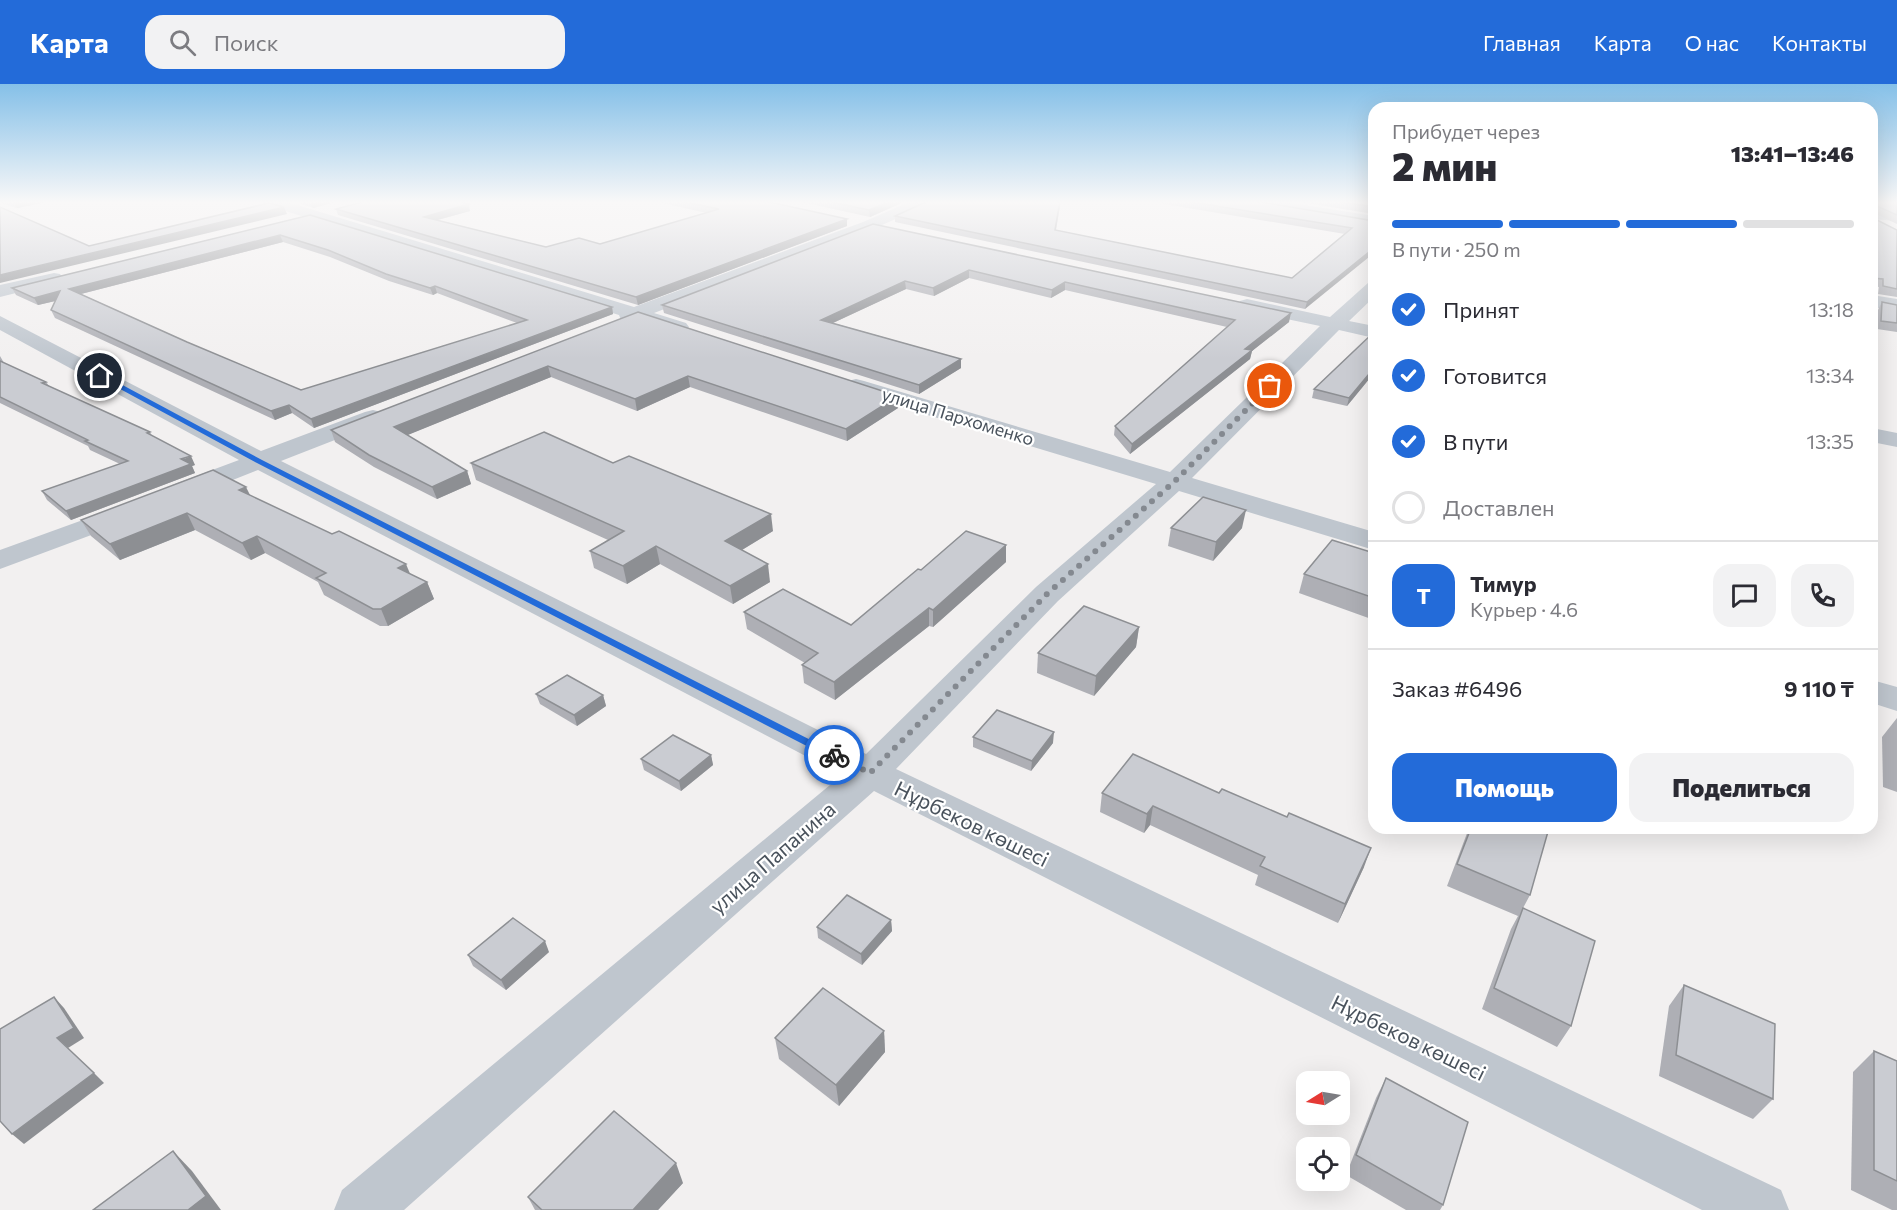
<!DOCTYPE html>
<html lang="ru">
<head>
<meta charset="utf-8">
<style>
	:root { --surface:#fff; --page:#f2f2f3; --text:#2b2b33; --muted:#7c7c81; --line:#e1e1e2; --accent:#236bd9 }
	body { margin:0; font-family:Commissioner,sans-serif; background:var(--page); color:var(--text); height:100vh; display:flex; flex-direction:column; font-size:22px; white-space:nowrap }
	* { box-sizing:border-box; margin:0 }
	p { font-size:20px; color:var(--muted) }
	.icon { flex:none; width:33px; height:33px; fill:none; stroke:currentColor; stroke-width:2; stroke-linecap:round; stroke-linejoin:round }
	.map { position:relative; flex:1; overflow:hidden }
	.panel { position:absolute; left:1368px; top:18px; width:510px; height:732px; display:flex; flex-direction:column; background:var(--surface); border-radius:18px; box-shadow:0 6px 24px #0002 }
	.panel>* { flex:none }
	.needle { width:39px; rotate:259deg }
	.tools { position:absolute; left:1296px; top:987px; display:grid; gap:12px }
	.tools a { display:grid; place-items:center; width:54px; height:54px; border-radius:12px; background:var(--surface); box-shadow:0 6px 24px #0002; font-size:30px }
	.pin { position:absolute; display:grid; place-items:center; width:51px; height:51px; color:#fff; margin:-26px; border:3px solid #fff; border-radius:50%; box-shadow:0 2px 6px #0007 }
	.courier { position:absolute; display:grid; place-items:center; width:60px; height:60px; margin:-30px; border:4px solid #236bd9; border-radius:50%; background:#fff; color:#222; box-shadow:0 2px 8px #0007 }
	.summary em { font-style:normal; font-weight:800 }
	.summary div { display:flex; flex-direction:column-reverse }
	.summary { display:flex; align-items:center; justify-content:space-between; height:102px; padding:0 24px }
	h1 { font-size:39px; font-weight:800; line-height:45px }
	.bar { display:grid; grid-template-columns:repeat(4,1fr); gap:9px 6px; align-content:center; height:72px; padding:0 24px }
	.bar i { height:8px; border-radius:4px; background:var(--line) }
	.bar .selected { background:var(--accent) }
	.bar p { grid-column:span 4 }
	.line { display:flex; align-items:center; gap:15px; padding:0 24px; border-top:2px solid var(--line) }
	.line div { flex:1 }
	.round { display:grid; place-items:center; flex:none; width:63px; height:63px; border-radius:18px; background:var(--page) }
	ol { padding:0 24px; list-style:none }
	li { display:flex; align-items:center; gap:18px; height:66px }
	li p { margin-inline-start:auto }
	li .icon { padding:6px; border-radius:50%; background:var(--accent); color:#fff; stroke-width:4 }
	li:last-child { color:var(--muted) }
	li i { width:33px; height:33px; border:3px solid var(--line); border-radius:50% }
	.primary-button { display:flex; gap:12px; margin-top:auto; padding:12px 24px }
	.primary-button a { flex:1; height:69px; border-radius:18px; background:var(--accent); color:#fff; font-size:24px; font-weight:800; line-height:69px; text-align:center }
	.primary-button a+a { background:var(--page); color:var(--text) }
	header { display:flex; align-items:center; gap:36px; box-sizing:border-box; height:84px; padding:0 30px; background:var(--accent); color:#fff }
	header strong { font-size:28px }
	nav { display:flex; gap:33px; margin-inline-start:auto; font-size:21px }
	.search { width:420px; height:54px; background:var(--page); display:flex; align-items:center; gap:15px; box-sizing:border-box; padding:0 21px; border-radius:18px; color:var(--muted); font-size:22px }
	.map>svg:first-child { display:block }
</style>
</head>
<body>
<header>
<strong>Карта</strong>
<div class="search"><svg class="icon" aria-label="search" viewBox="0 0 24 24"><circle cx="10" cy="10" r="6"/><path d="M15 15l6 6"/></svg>Поиск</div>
<nav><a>Главная</a><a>Карта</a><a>О нас</a><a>Контакты</a></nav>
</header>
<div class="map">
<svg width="1897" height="1126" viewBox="0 0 1897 1126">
	<rect width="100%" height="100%" fill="#f2f0f0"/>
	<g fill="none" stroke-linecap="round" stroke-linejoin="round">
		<g fill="#bfc6ce" fill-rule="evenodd">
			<polygon points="261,117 284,117 634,223 863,138 912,117 932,117 930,120 875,144 654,229 686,239 689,243 686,247 679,249 635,236 628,238 621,236 619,231 263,120"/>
			<polygon points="1245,117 1280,117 1374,132 1374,142 1252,121"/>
			<polygon points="1872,125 1897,127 1897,137 1872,135"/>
			<polygon points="54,189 60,190 63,194 60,198 0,213 0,201"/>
			<polygon points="1374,198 1374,213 1349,237 1374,242 1374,254 1339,246 1192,394 1374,448 1374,466 1179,407 1058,517 896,685 1781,1106 1789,1126 1702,1126 874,707 404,1126 334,1126 342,1106 842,691 258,386 190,413 181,415 172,413 168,407 172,401 239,376 0,246 0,232 261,367 365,328 373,326 381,328 385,333 381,338 281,377 866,670 1036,503 1156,400 848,307 845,302 848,297 856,295 864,297 1170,388 1320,242 1240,225 1237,221 1240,217 1247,215 1330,233 1368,199"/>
			<polygon points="1872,211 1897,215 1897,227 1872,223"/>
			<polygon points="1872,344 1897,349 1897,363 1872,358"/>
			<polygon points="127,420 137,422 141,428 137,434 0,485 0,466"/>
			<polygon points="1872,596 1897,603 1897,627 1872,619"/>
		</g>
	</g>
	<g fill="#aeafb5" fill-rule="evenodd">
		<polygon points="0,117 52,117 17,124 0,119"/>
		<polygon points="297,117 339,117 313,124 298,119"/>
		<polygon points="653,117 765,117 847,135 847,142 638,221 338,131 336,125 470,127 438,136 546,163 600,160 707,129"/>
		<polygon points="797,117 906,117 870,133"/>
		<polygon points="1061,117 1056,146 1292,194 1345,150 1146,117 1255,117 1374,137 1305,225 895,138 895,132"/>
		<polygon points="1294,117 1374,117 1374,130"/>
		<polygon points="1872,117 1897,117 1897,140 1874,129 1873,134 1897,146 1897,213 1878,210 1879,203 1872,202"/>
		<path d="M310 131 612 223 613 230 314 344 292 329 275 336 55 234 51 226 55 217 38 221 16 211 12 204ZM283 158 330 173 389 197 433 211 437 209 517 239 301 306 187 258 81 210Z"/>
		<polygon points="873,140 1289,238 1252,267 1250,275 1130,370 1114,351 1115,342 1227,243 1065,206 1051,214 969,194 934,212 906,205 833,239 961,275 961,284 919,310 664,229 662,221"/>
		<polygon points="1882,218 1897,221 1897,248 1877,245 1878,226"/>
		<polygon points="638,228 898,312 898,324 847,357 690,303 637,327 551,293 407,351 467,387 471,400 437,415 374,383 335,358 331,346"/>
		<polygon points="1374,248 1374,289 1347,322 1312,314 1314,305"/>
		<polygon points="0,272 4,279 46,298 49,302 150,348 152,352 195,381 192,382 195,389 71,436 47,416 42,407 120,380 90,366 88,362 0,319"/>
		<polygon points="471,379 613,379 773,447 742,466 770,498 733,520 660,480 627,500 594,484 590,467 608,456 476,396"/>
		<polygon points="250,412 427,498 434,515 388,542 380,542 324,511 318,498 265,469 251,476 195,446 120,476 91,452 81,436"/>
		<polygon points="1171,444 1242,444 1213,477 1168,462"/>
		<polygon points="1374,469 1374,536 1299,509 1304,490"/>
		<polygon points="1006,478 933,543 929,542 835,616 804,599 802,581 805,579 747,545 744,528 851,541 921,486"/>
		<polygon points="1139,543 1136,563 1094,612 1037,589 1038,569"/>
		<polygon points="536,610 603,611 606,622 577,642 540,620"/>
		<polygon points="1897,634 1897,708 1883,703 1882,653"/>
		<polygon points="973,653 1053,659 1031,687 973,663"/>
		<polygon points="1133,670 1364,783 1338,839 1255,801 1258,791 1150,741 1144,749 1100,728 1102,709"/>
		<polygon points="711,671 713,681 681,707 644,686 641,675"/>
		<polygon points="1469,744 1549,744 1530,811 1523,824 1571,942 1557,963 1482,925 1511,845 1518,832 1447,802"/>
		<polygon points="891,836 892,847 862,881 818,854 817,843"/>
		<polygon points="549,868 506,906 473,882 468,871"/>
		<polygon points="1684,901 1773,1015 1753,1035 1659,992 1669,922"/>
		<polygon points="884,947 885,968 839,1022 779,975 775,954"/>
		<polygon points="1874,967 1897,977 1897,1126 1892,1126 1851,1106 1853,988"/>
		<polygon points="1386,994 1443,1121 1440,1126 1406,1126 1346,1091 1376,1014"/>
		<polygon points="683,1099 658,1126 535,1126 528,1113"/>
	</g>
	<g fill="#8d8f93">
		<polygon points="17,117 52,117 17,124 14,118"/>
		<polygon points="311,117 339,117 313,124"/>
		<polygon points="891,117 906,117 870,133 869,126"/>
		<polygon points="469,120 470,127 426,139 424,133"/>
		<polygon points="284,123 287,130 0,199 0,191"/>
		<polygon points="847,135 847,142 638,221 636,213"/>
		<polygon points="280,151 283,158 73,212 69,205"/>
		<polygon points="1374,164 1374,169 1305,225 1307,218"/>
		<polygon points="969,186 969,194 934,212 933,204"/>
		<polygon points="905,197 906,205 822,244 821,236"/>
		<polygon points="1065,198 1065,206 1051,214 1052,206"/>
		<polygon points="435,202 437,209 433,211 430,204"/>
		<polygon points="60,207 64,215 38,221 34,214"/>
		<polygon points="612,223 613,230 314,344 311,335"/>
		<polygon points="1291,229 1289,238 1252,267 1250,275 1130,370 1132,360 1245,265"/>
		<polygon points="961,275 961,284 919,310 919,301"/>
		<polygon points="548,282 551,293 398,355 394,343"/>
		<polygon points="1374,284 1374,289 1347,322 1349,314"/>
		<polygon points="688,292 690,303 637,327 635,315"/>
		<polygon points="898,312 898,324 847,357 846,345"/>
		<polygon points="289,321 292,329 275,336 271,327"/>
		<polygon points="191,372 195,381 192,382 195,389 71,436 66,427"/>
		<polygon points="467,387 471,400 437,415 432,403"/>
		<polygon points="246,403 254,419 239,406"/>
		<polygon points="1246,426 1242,444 1213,477 1216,458"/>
		<polygon points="187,429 195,446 120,476 110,460"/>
		<polygon points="771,430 773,447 727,475 725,457"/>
		<polygon points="257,452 265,469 251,476 242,459"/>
		<polygon points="1006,461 1006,478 933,543 933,526"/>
		<polygon points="656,462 660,480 627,500 623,482"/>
		<polygon points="406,480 413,497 398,484"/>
		<polygon points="768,480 770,498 733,520 730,502"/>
		<polygon points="427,498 434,515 388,542 381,525"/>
		<polygon points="929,524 929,542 835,616 834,598"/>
		<polygon points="1139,543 1136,563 1094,612 1096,592"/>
		<polygon points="603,611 606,622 577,642 574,631"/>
		<polygon points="1054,648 1053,659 1031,687 1032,677"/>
		<polygon points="711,671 713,681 681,707 679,697"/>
		<polygon points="1153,722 1150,741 1144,749 1147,730"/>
		<polygon points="1371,764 1364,783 1338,839 1345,820"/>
		<polygon points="891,836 892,847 862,881 861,870"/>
		<polygon points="545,857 549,868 506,906 501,896"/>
		<polygon points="54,913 64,924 84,954 68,964 57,954"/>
		<polygon points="884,947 885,968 839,1022 836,1001"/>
		<polygon points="94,989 104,999 24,1060 12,1050"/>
		<polygon points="173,1067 192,1087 221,1126 188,1126"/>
		<polygon points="676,1079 683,1099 658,1126 633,1126"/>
	</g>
	<g fill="#caccd2" stroke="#8d8f93" stroke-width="1.5" fill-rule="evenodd">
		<polygon points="366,117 459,117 469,120 424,133 546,163 579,154 600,160 719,125 681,117 765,117 847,135 636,213 336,125"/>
		<polygon points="827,117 891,117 869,126"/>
		<polygon points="928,117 1060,117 1055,146 1292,194 1352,144 1186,117 1255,117 1374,137 1374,164 1307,218 895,132"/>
		<polygon points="1335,117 1374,117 1374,123"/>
		<polygon points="1872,117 1897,117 1897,131 1875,121 1873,134 1897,146 1897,205 1883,202 1883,195 1872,194"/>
		<polygon points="269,119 284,123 0,191 0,123 89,162"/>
		<path d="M310 131 612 223 311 335 289 321 271 327 51 226 60 207 34 214 12 204ZM280 151 328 166 386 190 430 204 435 202 527 236 301 306 187 258 69 205Z"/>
		<polygon points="873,140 1291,229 1245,265 1252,266 1132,360 1115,342 1235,236 1065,198 1052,206 969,186 933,204 905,197 821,236 961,275 919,301 662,221"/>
		<polygon points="1882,218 1897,221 1897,239 1881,237"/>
		<polygon points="638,228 898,312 846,345 688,292 635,315 548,282 394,343 467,387 432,403 369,371 331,346"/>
		<polygon points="1374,248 1374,284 1349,314 1314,305"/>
		<polygon points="0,277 46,298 42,299 150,348 147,349 191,372 181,375 191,380 66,427 42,407 128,377 85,357 88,356 0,313"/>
		<polygon points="544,348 613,379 629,372 771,430 725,457 768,480 730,502 656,462 623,482 590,467 624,447 471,379"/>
		<polygon points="213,386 246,403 239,406 332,450 339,447 406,480 398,484 427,498 381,525 373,525 316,494 326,489 257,452 242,459 187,429 110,460 81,436"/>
		<polygon points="1203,413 1246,426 1216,458 1171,444"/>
		<polygon points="966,447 1006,461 933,526 929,524 834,598 802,581 818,569 744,528 783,505 851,541 918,485 921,486"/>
		<polygon points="1332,456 1374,469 1374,514 1304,490"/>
		<polygon points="1084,522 1139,543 1096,592 1038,569"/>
		<polygon points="567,591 603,611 574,631 536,610"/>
		<polygon points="997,626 1054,648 1032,677 973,653"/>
		<polygon points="673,651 711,671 679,697 641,675"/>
		<polygon points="1133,670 1219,709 1222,705 1287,733 1289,729 1371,764 1345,820 1260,782 1265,773 1153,722 1147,730 1102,709"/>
		<polygon points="1471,744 1549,744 1530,811 1457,780"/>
		<polygon points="847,811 891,836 861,870 817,843"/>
		<polygon points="1523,824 1595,857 1571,942 1494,904"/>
		<polygon points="513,834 545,857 501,896 468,871"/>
		<polygon points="1684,901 1775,940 1773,1015 1676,971"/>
		<polygon points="823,904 884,947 836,1001 775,954"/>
		<polygon points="54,913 74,944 57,954 94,989 12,1050 0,1037 0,945"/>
		<polygon points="1874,967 1897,977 1897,1097 1874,1086"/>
		<polygon points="1386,994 1468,1038 1443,1121 1356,1071"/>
		<polygon points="614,1027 676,1079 633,1126 542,1126 528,1113"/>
		<polygon points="173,1067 206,1112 188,1126 93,1126"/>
	</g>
	<linearGradient id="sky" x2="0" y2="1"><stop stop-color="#85c0e8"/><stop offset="0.43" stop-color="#f9f8f8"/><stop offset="1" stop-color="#f9f8f8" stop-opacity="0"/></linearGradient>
	<rect width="1897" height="275" fill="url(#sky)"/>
	<polygon fill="#236bd9" points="98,290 102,290 262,376 840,671 834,675 830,674 257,379 98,293"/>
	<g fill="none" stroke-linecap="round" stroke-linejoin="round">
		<polyline stroke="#848990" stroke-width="6" stroke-dasharray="0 10.8" points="834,671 870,689 1047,510 1175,397 1270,302"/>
	</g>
	<g text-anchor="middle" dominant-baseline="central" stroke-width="4.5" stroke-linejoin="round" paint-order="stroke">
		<g font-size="18" fill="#49525c" stroke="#fff">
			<text transform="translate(958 332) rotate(17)">улица Пархоменко</text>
		</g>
		<g font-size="21" fill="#49525c" stroke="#fff">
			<text transform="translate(972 739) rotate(26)">Нұрбеков көшесі</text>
			<text transform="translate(772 773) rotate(-41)">улица Папанина</text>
			<text transform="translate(1409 953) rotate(26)">Нұрбеков көшесі</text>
		</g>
	</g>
</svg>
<div class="tools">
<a><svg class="needle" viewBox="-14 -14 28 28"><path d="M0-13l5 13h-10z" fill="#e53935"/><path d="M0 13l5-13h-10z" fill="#7c7c81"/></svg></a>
<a><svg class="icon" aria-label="locate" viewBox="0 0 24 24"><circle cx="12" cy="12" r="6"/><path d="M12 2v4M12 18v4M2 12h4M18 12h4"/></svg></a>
</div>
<div class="pin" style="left:1270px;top:302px;background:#ea580c"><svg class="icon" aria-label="bag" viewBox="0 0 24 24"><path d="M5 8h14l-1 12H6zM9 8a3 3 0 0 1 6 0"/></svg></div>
<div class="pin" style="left:100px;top:292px;background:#1f2937"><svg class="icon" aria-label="home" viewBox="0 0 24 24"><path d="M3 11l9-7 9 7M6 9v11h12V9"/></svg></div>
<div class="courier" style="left:834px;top:671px"><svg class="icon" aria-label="bike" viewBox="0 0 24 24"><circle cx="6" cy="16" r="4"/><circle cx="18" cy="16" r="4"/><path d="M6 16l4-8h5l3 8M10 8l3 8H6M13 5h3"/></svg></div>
<section class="panel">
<div class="summary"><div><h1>2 мин</h1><p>Прибудет через</p></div><em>13:41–13:46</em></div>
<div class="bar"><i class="selected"></i><i class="selected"></i><i class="selected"></i><i></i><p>В пути · 250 m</p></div>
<ol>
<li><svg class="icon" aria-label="check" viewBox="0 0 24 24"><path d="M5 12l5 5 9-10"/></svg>Принят<p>13:18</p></li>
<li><svg class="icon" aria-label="check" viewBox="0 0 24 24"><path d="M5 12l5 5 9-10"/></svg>Готовится<p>13:34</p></li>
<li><svg class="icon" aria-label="check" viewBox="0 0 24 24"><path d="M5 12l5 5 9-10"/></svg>В пути<p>13:35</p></li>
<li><i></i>Доставлен</li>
</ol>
<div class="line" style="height:108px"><b class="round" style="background:var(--accent);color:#fff">Т</b><div><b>Тимур</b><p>Курьер · 4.6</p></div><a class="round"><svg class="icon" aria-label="chat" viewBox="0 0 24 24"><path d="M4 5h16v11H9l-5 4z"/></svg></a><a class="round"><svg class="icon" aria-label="phone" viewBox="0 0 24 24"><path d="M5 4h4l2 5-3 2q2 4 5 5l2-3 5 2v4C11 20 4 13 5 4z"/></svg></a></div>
<div class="line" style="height:78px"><div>Заказ #6496</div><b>9 110 ₸</b></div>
<div class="primary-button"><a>Помощь</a><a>Поделиться</a></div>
</section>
</div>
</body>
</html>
